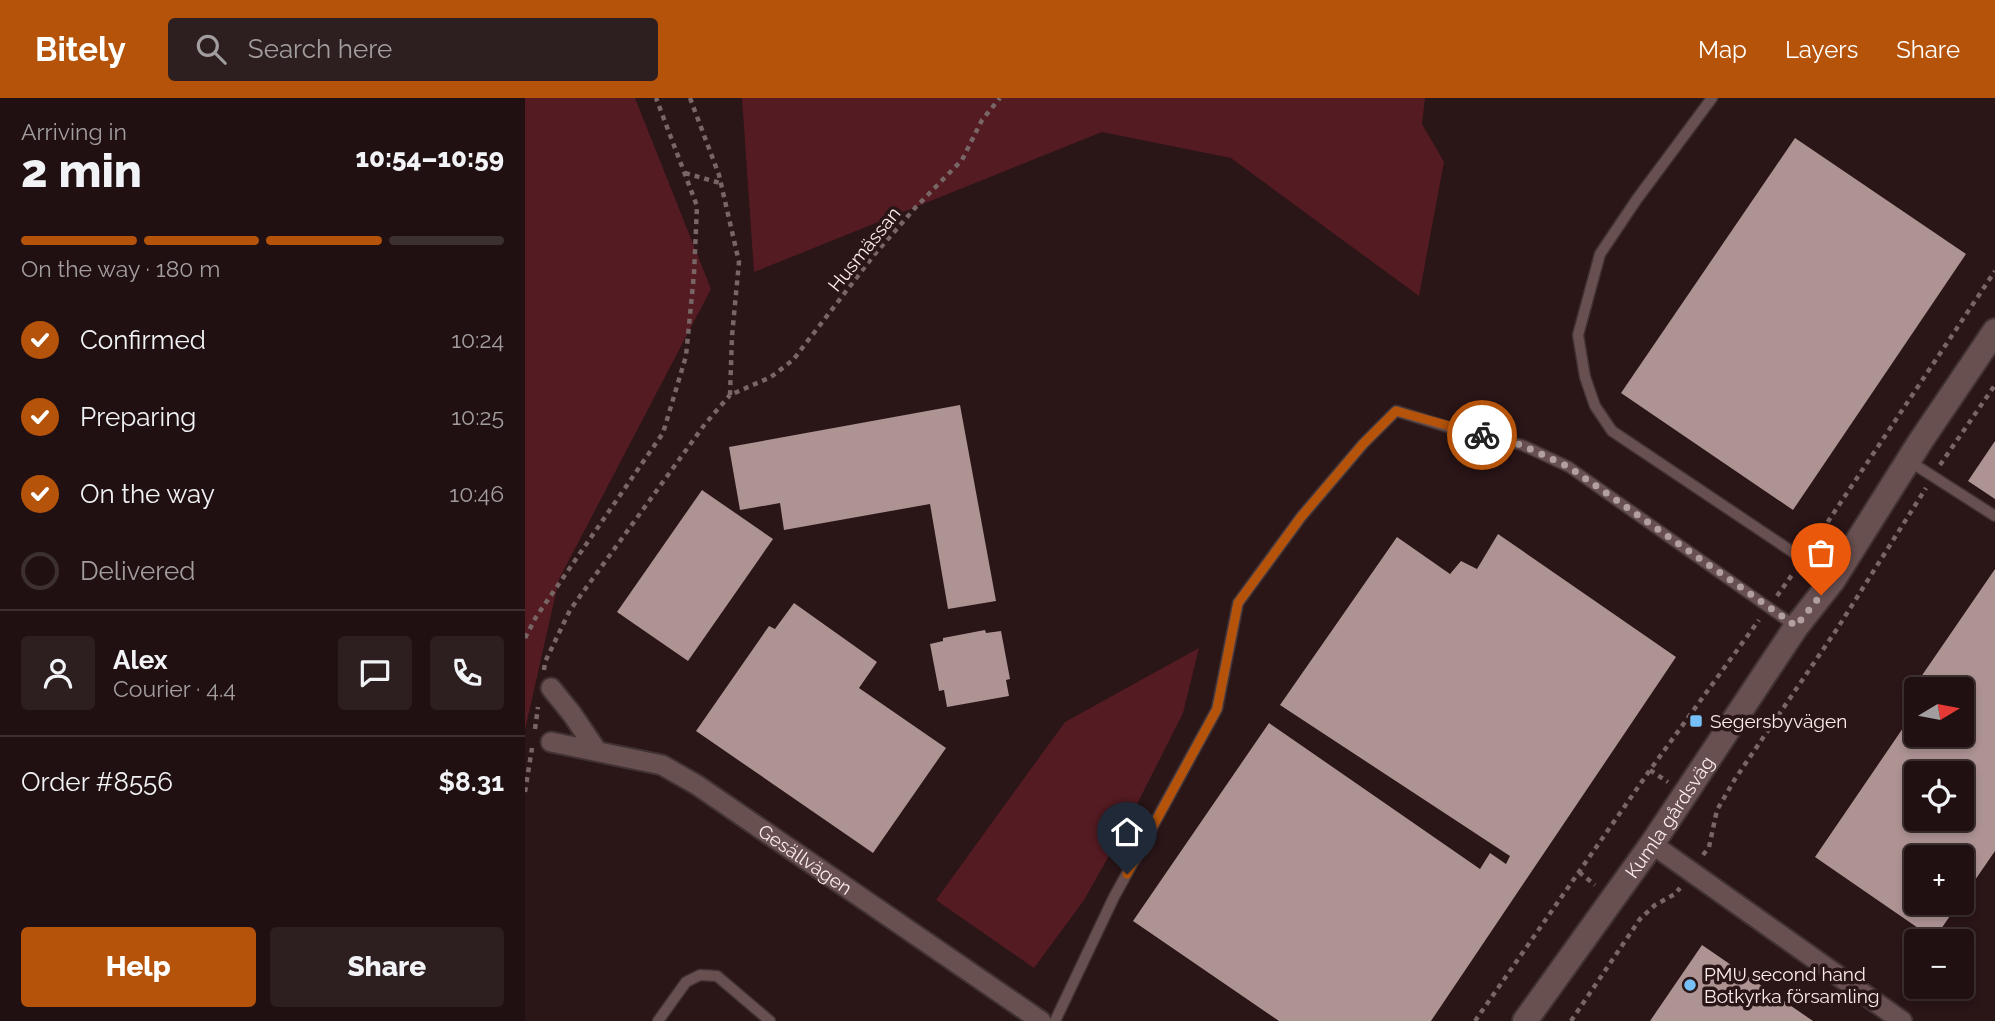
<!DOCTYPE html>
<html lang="en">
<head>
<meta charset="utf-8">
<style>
	:root { --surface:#201011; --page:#2d1e1f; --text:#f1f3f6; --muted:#a29d9f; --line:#3d3031; --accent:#b45309 }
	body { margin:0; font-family:Raleway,sans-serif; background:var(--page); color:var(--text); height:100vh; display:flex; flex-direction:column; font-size:26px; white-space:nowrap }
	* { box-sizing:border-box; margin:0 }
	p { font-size:23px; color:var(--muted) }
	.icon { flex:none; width:38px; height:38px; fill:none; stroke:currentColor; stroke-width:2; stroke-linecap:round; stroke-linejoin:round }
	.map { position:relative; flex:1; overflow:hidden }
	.panel { display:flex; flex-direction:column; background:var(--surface); width:525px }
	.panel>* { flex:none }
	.needle { width:46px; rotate:80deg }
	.fabs { position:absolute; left:1379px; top:579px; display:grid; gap:14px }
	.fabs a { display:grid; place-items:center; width:70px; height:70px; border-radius:7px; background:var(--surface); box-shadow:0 4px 10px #0003,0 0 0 2px var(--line); font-size:35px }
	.pin { position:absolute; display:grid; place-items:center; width:60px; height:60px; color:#fff; margin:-72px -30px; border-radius:50% 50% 50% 0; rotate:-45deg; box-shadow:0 0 7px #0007 }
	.pin .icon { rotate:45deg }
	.courier { position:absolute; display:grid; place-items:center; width:70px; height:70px; margin:-35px; border:5px solid #b45309; border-radius:50%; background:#fff; color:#222; box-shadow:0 2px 9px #0007 }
	.summary em { font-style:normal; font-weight:800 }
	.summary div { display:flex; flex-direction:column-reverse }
	.summary { display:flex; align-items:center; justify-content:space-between; height:119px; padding:0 21px }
	h1 { font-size:46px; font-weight:800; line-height:52px }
	.bar { display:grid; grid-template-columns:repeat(4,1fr); gap:10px 7px; align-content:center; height:84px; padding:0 21px }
	.bar i { height:9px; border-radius:5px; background:var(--line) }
	.bar .active { background:var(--accent) }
	.bar p { grid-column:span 4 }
	.line { display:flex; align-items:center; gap:18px; padding:0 21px; border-top:2px solid var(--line) }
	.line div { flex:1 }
	.round { display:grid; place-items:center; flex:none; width:74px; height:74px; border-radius:7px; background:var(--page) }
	ol { padding:0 21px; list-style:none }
	li { display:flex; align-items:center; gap:21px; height:77px }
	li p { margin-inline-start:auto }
	li .icon { padding:7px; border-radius:50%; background:var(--accent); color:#fff; stroke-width:4 }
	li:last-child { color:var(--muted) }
	li i { width:38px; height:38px; border:4px solid var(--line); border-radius:50% }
	.primary-button { display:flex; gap:14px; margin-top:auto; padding:14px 21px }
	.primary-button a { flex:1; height:80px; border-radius:7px; background:var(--accent); color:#fff; font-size:28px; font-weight:800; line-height:80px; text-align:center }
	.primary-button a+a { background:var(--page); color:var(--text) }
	header { display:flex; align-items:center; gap:42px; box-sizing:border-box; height:98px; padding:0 35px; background:var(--accent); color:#fff }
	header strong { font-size:33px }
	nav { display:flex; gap:38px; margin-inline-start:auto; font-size:24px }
	.search { width:490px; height:63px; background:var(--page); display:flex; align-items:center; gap:18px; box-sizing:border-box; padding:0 24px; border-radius:7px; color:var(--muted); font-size:26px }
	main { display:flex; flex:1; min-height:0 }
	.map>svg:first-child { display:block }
</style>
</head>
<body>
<header>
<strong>Bitely</strong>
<div class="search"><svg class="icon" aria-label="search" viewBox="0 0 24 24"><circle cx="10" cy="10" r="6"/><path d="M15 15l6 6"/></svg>Search here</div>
<nav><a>Map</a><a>Layers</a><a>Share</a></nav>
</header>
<main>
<section class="panel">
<div class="summary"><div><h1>2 min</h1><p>Arriving in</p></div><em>10:54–10:59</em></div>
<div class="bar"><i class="active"></i><i class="active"></i><i class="active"></i><i></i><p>On the way · 180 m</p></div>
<ol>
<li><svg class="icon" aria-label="check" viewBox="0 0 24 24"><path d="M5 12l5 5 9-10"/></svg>Confirmed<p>10:24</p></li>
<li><svg class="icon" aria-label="check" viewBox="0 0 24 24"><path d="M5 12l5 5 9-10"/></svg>Preparing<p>10:25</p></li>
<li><svg class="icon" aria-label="check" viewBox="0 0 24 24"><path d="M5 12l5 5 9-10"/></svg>On the way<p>10:46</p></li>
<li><i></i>Delivered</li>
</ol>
<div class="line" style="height:126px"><a class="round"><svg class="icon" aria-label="person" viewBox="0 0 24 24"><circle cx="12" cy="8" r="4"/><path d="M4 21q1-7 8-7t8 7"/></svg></a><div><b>Alex</b><p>Courier · 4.4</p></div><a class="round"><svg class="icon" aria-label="chat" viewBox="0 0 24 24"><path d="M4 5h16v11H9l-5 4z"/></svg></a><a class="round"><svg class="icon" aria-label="phone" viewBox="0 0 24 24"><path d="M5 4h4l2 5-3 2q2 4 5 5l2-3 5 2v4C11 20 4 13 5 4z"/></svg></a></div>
<div class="line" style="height:91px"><div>Order #8556</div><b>$8.31</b></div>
<div class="primary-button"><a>Help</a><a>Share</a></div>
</section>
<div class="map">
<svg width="1470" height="923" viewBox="0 0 1470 923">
	<rect width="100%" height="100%" fill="#2a1517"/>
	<g fill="#551b22">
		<polygon points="0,0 110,0 186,191 34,481 0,632"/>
		<polygon points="217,0 900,0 897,26 919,64 894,198 706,60 577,34 229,174"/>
		<polygon points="674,550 658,615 604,722 559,802 509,870 411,802 540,624"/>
	</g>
	<g fill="#ae9393" fill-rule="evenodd">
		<polygon points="1270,40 1441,156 1268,412 1096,295"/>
		<polygon points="435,307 471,503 423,511 405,406 259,432 255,405 215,412 204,349"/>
		<polygon points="1470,343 1470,401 1443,383"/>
		<polygon points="177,392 248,441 163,563 92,514"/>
		<polygon points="973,436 1151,559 906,923 754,923 608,823 744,625 955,771 965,755 981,766 985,758 755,607 872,439 925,476 936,463 952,471"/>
		<path d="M1470 471V753L1437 801V760H1391V805H1434L1409 841 1290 759 1391 611V637H1437V592H1393L1389 589ZM1391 676H1437V721H1391Z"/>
		<polygon points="269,505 352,564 334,590 421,650 348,755 171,633 244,528 250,531"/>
		<polygon points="460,532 461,535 476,533 485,581 481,582 484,598 422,609 419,592 414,593 405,546 418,543 418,540"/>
		<polygon points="1177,847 1288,923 1125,923"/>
	</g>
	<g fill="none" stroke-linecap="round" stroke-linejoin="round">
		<g stroke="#403132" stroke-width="13">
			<g id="service">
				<polyline points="1187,0 1112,101 1075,156 1053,237 1060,279 1070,308 1087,333 1308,481"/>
				<polyline points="1384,363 1470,418"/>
				<polyline points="133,923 161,884 175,877 192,878 245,923"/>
				<polyline points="530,923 589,799 692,611 713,505 776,419 838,346 871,313 923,329 997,347 1044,369 1270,528"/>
			</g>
		</g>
		<g stroke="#403132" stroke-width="23">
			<g id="minor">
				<polyline points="26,590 47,616 72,653"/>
				<path id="s1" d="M26 644 137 667 172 687 516 923"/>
				<polyline points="1127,746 1377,923"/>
			</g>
		</g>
		<g stroke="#403132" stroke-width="28">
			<g id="tertiary">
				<path id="s2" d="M1000 923 1127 746 1271 529 1308 482 1395 344 1470 233"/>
			</g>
		</g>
		<g stroke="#786566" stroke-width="4.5" stroke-dasharray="5 5" stroke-linecap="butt">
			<polyline points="165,0 194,77 214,164 207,238 205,297 246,279 268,262 349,157 390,110 437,62 457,22 475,0"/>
			<polyline points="160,75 195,85"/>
			<polyline points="1415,367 1470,287"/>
			<polyline points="1286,449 1470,173"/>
			<polyline points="1252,498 1269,474"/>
			<polyline points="0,540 11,519 138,335 161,258 169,176 172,108 131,0"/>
			<polyline points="19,572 20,564 45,512 180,326 205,297"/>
			<polyline points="10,631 13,609"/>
			<polyline points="1125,672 1143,684"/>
			<polyline points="0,694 7,650"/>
			<polyline points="1178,757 1184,749 1192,712 1210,681 1312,531 1401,390"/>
			<polyline points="1054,774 1070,787"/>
			<polyline points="950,923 1125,672 1234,522"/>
			<polyline points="1046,923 1115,821 1130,807 1150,796 1155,790"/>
		</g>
		<use href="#service" stroke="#684f50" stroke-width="10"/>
		<use href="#minor" stroke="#684f50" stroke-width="19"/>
		<use href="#tertiary" stroke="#684f50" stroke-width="24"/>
	</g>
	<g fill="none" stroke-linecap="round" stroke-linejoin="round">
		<polyline stroke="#b2a0a1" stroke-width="7" stroke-dasharray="0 12.6" points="957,337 997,347 1044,369 1271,528 1296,497"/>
		<polyline stroke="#b45309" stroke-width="9" points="602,776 692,611 713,505 776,419 838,346 871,313 957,337"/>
	</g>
	<g fill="#76c0f7" stroke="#2a1517" stroke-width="2.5">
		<rect x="1164" y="616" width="14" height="14" rx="3.5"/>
		<circle cx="1165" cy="887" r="7"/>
	</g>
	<g text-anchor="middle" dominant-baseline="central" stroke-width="7" stroke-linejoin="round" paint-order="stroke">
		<g font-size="19" fill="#fbebeb" stroke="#2a1517">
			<text transform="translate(339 151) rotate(-51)">Husmässan</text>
			<text stroke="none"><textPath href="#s2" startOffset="250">Kumla gårdsväg</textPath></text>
			<text stroke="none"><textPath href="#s1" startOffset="285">Gesällvägen</textPath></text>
		</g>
		<g font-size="19" fill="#fbebeb" stroke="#2a1517" text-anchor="start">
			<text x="1185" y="623">Segersbyvägen</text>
			<text x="1179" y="876">PMU second hand<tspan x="1179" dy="22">Botkyrka församling</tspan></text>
		</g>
	</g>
</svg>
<div class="fabs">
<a><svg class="needle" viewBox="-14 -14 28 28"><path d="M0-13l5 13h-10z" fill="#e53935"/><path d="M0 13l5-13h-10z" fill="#a29d9f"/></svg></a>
<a><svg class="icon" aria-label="locate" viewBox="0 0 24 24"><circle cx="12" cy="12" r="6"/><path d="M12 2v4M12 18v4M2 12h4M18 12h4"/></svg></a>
<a>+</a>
<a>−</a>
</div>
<div class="pin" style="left:1296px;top:497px;background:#ea580c"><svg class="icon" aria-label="bag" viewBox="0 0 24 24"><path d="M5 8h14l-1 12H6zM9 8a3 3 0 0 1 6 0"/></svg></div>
<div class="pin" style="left:602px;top:776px;background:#1f2937"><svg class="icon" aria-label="home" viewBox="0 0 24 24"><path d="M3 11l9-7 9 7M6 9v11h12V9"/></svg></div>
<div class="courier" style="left:957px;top:337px"><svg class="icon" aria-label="bike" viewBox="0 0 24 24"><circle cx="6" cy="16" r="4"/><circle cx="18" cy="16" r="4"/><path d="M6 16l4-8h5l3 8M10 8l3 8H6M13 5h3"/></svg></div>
</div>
</main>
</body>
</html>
